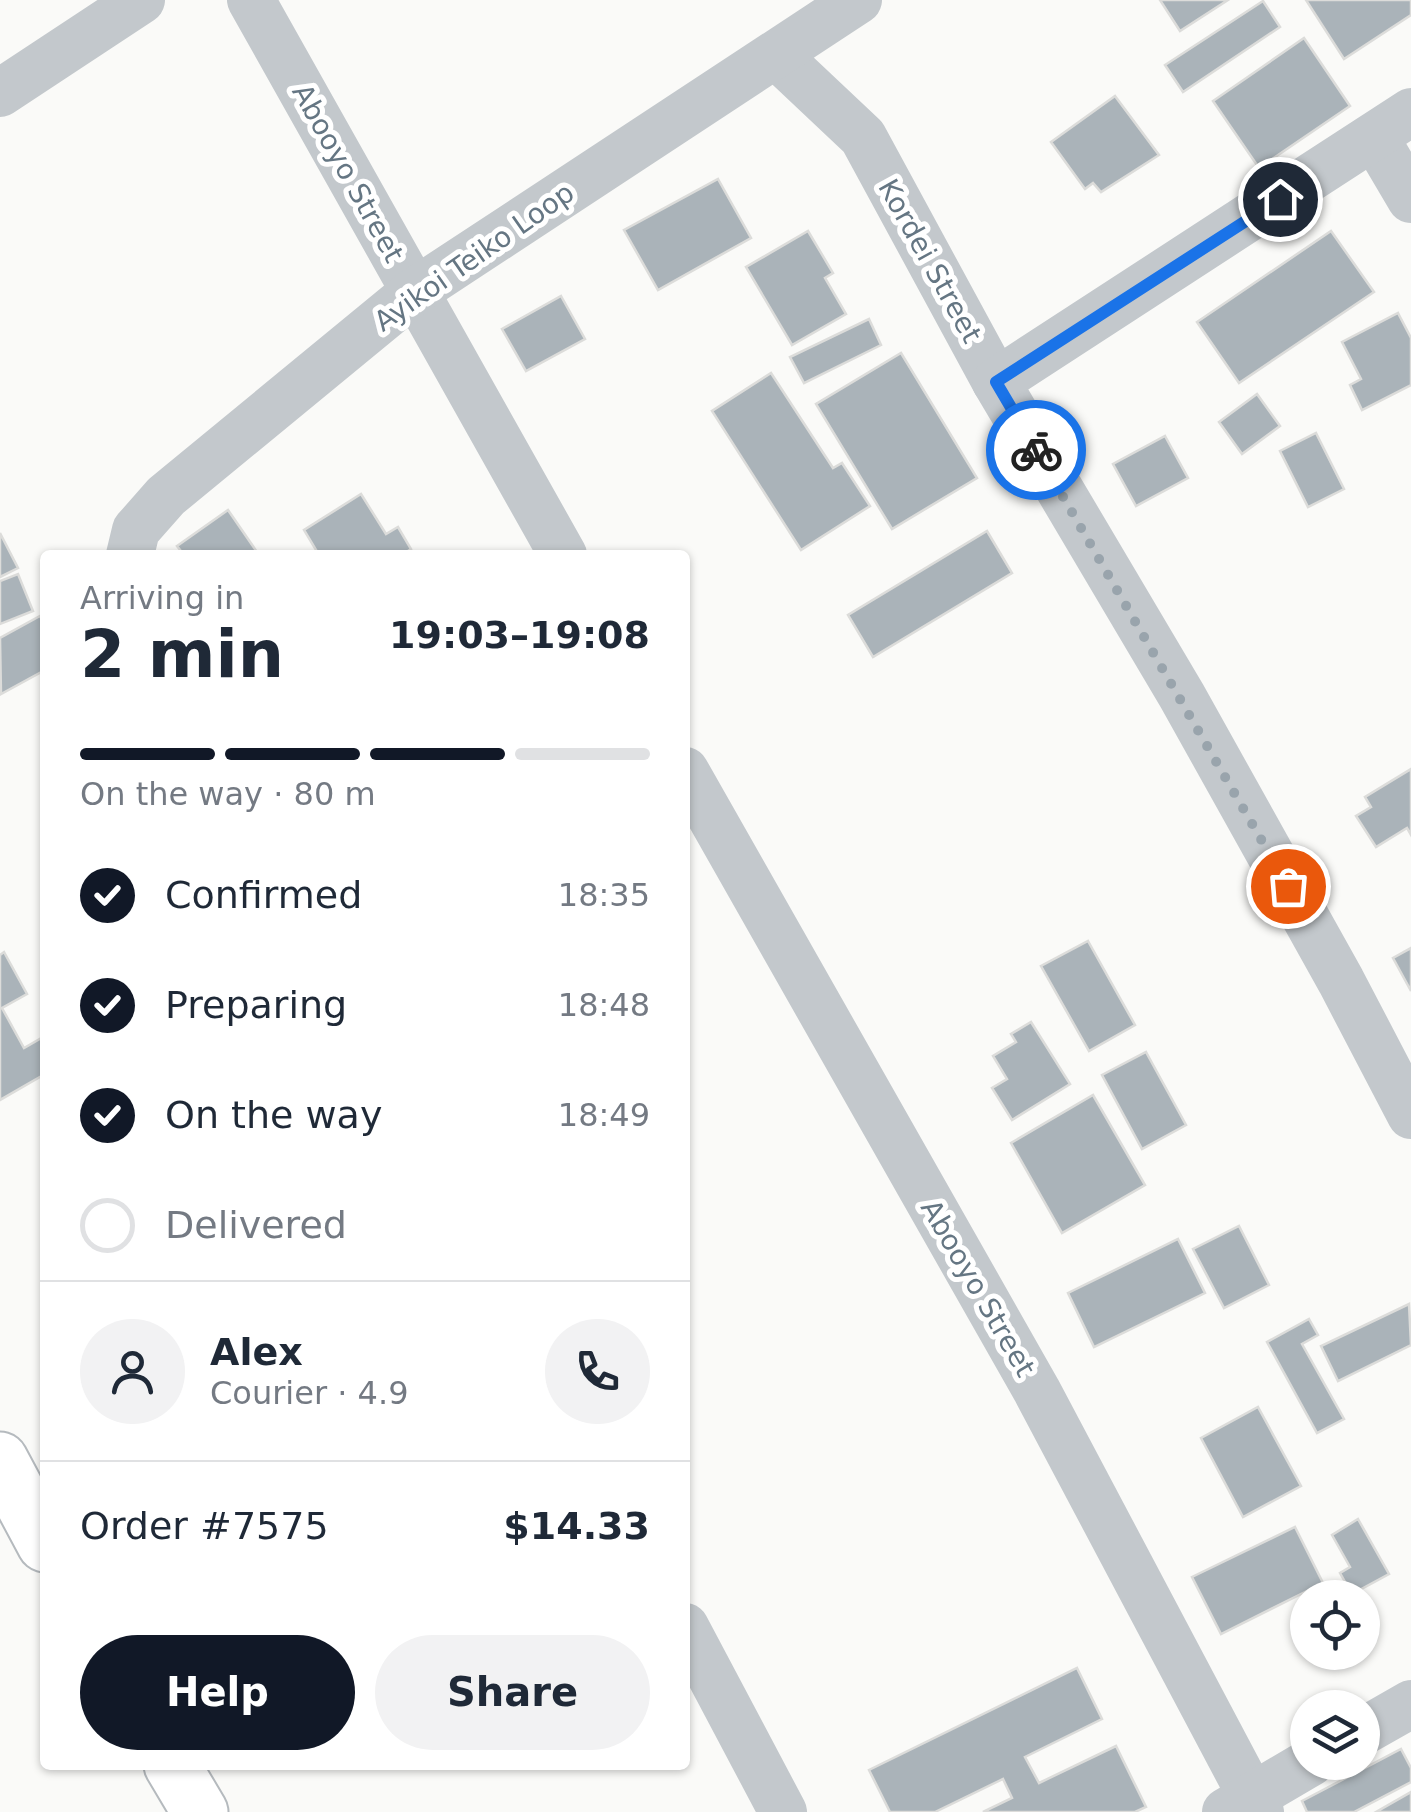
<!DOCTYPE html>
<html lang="en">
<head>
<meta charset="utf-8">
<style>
	:root { --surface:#fff; --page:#f2f2f3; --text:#1f2937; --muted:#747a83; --line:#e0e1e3; --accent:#111827 }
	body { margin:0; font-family:"DejaVu Sans",sans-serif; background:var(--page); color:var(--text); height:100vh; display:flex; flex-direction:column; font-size:38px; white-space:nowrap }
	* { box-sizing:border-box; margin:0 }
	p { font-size:32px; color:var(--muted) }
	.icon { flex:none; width:55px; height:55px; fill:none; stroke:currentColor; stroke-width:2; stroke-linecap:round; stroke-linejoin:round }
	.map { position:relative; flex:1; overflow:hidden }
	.panel { position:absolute; left:40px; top:550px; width:650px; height:1220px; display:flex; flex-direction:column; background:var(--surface); border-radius:10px; box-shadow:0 2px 8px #0004 }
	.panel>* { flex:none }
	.buttons { position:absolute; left:1290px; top:1580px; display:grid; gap:20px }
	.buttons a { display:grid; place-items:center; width:90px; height:90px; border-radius:50%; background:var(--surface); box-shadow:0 2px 8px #0004; font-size:50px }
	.pin { position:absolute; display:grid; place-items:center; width:85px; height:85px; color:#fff; margin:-42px; border:5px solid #fff; border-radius:50%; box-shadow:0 2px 10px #0007 }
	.courier { position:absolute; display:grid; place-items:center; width:100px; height:100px; margin:-50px; border:8px solid #1a73e8; border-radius:50%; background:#fff; color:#222; box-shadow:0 2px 12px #0007 }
	.summary em { font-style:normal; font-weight:800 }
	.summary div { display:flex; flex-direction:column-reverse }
	.summary { display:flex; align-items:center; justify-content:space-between; height:170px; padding:0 40px }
	h1 { font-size:65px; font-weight:800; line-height:75px }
	.bar { display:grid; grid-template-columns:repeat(4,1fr); gap:15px 10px; align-content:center; height:120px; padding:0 40px }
	.bar i { height:12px; border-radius:8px; background:var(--line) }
	.bar .current { background:var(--accent) }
	.bar p { grid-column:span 4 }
	.line { display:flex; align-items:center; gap:25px; padding:0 40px; border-top:2px solid var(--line) }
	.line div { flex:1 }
	.round { display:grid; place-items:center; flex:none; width:105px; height:105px; border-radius:52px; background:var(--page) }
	ol { padding:0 40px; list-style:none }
	li { display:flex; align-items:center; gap:30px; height:110px }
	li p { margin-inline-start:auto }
	li .icon { padding:10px; border-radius:50%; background:var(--accent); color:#fff; stroke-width:4 }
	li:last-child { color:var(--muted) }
	li i { width:55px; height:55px; border:5px solid var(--line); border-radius:50% }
	.action { display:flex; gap:20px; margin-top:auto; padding:20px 40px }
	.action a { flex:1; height:115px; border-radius:60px; background:var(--accent); color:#fff; font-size:40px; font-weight:800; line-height:115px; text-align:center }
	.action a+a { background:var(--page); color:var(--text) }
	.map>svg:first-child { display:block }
</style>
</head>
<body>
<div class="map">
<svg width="1411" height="1812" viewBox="0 0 1411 1812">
	<rect width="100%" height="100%" fill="#fafaf8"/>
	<g fill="#aab3b9" stroke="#dcdcda" stroke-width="2.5">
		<polygon points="1160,0 1228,0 1180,31"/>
		<polygon points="1306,0 1411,0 1411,15 1344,59"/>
		<polygon points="1263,1 1280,27 1183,92 1165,65"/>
		<polygon points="1304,38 1350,106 1259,168 1213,101"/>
		<polygon points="1115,96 1159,155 1101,192 1093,183 1085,189 1051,142"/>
		<polygon points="718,179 751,238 658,290 624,230"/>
		<polygon points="808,231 833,273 825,278 846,314 792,345 746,267"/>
		<polygon points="1331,231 1374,292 1239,383 1197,322"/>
		<polygon points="561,296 585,339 526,371 502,329"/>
		<polygon points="1398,313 1411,338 1411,385 1362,410 1350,385 1361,379 1342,342"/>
		<polygon points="869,319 881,345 804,383 790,357"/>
		<polygon points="901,353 977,478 892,529 816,404"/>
		<polygon points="771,373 833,468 842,463 870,506 801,550 712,411"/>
		<polygon points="1257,394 1280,426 1242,454 1219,422"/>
		<polygon points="1316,433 1344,489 1308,507 1280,451"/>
		<polygon points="1165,436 1188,478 1136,506 1113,464"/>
		<polygon points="361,494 386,534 398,527 411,549 402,555 319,555 304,530"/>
		<polygon points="228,510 257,552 184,555 177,546"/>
		<polygon points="987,531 1012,573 873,657 848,615"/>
		<polygon points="0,533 18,568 0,577"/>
		<polygon points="18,574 33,611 0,624 0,581"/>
		<polygon points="40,616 45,626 45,670 1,694 0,638"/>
		<polygon points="1411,769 1411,835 1407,828 1376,847 1356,816 1371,807 1365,797"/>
		<polygon points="1088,941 1135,1025 1089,1051 1041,966"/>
		<polygon points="1411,948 1411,991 1393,958"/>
		<polygon points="4,952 27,994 2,1008 24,1048 45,1036 45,1074 0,1100 0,955"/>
		<polygon points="1031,1022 1070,1084 1012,1120 992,1088 1007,1079 993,1056 1016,1042 1011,1034"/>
		<polygon points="1146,1052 1186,1125 1142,1149 1102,1075"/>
		<polygon points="1093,1095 1145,1185 1062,1233 1011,1143"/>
		<polygon points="1239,1226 1269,1285 1224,1308 1193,1249"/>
		<polygon points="1178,1239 1205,1293 1094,1347 1068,1293"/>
		<polygon points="1409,1304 1411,1345 1338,1381 1321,1346"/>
		<polygon points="1309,1319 1318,1335 1302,1344 1344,1419 1317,1433 1267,1342"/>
		<polygon points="1258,1407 1301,1486 1243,1517 1201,1438"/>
		<polygon points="1358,1519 1389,1574 1352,1594 1340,1573 1350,1567 1332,1535"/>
		<polygon points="1295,1527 1323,1583 1221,1634 1192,1577"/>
		<polygon points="1077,1668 1102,1719 1025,1757 1039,1783 1116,1746 1146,1807 1135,1812 983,1812 1012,1798 1003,1779 935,1812 890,1812 869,1770"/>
		<polygon points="1401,1749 1411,1768 1411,1782 1354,1812 1307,1812 1302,1801"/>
		<polygon points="1411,1792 1411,1812 1376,1812"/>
	</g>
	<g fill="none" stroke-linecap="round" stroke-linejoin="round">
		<g stroke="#b5babe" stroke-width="59">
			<g id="major">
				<polyline points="0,1460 45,1544"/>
				<polyline points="172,1765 200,1812"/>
			</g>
		</g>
		<g stroke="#c3c8cc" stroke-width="48">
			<polyline points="251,0 563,555"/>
			<polyline points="776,55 863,137 996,382 1182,696 1341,981 1411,1115"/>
			<polyline points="0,93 141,0"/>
			<polyline points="1375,138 1411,199"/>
			<polyline points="996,382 1411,112"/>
			<polyline points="130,555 136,530 166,496 414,292 858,0"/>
			<polyline points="685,771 1037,1391 1260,1812"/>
			<polyline points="685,1627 783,1812"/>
			<polyline points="1362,1732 1411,1704"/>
			<polyline points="1226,1812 1311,1762"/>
		</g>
		<use href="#major" stroke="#fff" stroke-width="55"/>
	</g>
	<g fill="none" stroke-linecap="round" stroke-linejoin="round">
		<polyline stroke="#99a4ac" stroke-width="10" stroke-dasharray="0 18" points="1036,450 1288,886"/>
		<polyline stroke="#1a73e8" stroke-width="12" points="1036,450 996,382 1280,199"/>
	</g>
	<g text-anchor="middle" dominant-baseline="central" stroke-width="10" stroke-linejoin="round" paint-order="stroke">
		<g font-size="28" fill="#657683" stroke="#fff">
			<text transform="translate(348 173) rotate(61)">Abooyo Street</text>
			<text transform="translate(474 257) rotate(-35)">Ayikoi Teiko Loop</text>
			<text transform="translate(930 261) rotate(61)">Kordei Street</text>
			<text transform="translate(978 1288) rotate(60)">Abooyo Street</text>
		</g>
	</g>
</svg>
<div class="buttons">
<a><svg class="icon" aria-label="locate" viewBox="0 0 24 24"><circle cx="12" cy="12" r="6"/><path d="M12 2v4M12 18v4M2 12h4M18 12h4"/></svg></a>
<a><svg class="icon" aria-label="layers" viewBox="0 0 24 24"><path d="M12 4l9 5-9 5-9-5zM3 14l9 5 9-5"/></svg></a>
</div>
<div class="pin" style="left:1288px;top:886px;background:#ea580c"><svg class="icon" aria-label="bag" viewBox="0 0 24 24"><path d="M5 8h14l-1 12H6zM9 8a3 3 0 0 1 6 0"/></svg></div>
<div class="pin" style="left:1280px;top:199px;background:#1f2937"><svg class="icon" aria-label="home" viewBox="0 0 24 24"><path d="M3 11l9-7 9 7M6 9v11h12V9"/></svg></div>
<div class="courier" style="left:1036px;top:450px"><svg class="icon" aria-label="bike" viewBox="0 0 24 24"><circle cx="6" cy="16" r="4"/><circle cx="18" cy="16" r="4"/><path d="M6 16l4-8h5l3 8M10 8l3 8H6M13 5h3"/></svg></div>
<section class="panel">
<div class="summary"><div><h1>2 min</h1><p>Arriving in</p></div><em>19:03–19:08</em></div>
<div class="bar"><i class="current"></i><i class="current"></i><i class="current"></i><i></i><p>On the way · 80 m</p></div>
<ol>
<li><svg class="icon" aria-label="check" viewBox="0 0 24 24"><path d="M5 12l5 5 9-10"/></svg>Confirmed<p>18:35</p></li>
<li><svg class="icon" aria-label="check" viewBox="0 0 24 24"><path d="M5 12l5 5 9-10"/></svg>Preparing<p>18:48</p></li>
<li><svg class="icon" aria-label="check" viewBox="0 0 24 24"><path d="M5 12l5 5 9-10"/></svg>On the way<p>18:49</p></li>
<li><i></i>Delivered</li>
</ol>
<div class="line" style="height:180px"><a class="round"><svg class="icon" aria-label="person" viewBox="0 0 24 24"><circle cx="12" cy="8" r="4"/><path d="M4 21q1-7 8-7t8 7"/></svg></a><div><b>Alex</b><p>Courier · 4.9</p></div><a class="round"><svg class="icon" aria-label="phone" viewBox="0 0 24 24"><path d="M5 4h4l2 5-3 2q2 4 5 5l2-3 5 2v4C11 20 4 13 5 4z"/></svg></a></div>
<div class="line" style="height:130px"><div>Order #7575</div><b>$14.33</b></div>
<div class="action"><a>Help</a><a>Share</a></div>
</section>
</div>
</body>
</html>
